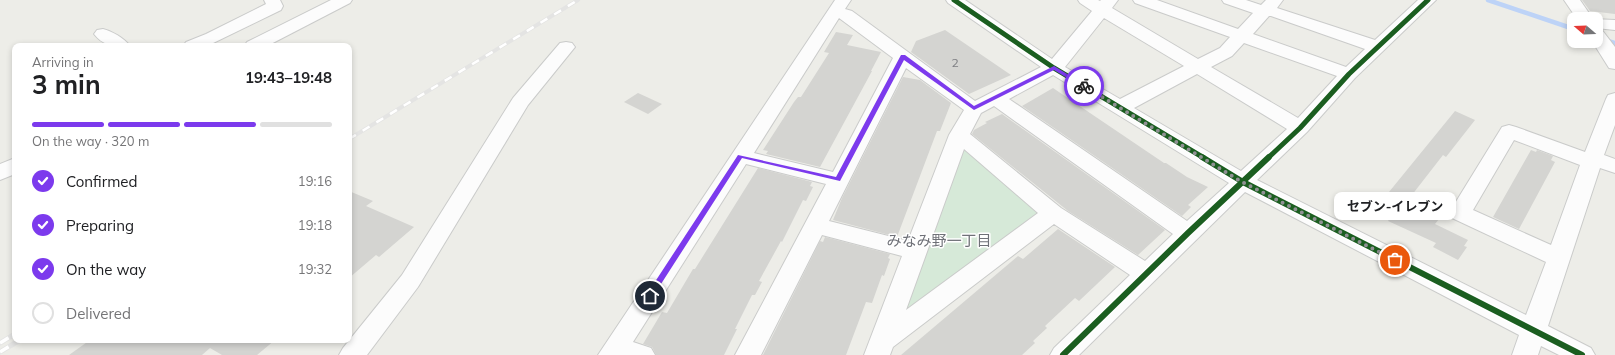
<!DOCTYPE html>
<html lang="en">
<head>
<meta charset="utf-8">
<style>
	:root { --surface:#fff; --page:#f2f2f2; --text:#202124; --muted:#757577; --line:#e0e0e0; --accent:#7c3aed }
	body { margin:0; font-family:Mulish,"Noto Sans JP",sans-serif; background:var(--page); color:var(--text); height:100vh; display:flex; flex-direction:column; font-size:15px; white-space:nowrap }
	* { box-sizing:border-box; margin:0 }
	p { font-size:13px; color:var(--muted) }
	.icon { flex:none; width:22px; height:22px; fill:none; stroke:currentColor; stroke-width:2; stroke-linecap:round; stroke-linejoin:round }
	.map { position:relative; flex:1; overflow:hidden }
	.details { position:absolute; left:12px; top:43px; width:340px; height:300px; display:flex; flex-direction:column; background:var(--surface); border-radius:8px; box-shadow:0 2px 6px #0003 }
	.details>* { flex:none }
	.needle { width:26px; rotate:289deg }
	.controls { position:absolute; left:1567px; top:12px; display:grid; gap:8px }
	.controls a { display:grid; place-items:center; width:36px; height:36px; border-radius:8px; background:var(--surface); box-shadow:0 2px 6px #0003; font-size:20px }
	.pin { position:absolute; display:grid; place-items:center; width:34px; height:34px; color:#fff; margin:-17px; border:2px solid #fff; border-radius:50%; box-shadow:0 1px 4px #0007 }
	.courier { position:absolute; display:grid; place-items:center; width:40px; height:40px; margin:-20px; border:3px solid #7c3aed; border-radius:50%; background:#fff; color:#222; box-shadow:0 1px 5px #0007 }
	.bubble { position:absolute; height:28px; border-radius:8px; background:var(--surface); box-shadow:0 2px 6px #0003; font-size:13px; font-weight:700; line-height:28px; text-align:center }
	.headline em { font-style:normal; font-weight:700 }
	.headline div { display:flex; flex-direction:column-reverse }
	.headline { display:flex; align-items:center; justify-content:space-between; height:68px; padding:0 20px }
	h1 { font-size:26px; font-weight:700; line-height:30px }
	.bar { display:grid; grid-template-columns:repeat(4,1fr); gap:6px 4px; align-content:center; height:48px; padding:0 20px }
	.bar i { height:5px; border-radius:3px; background:var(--line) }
	.bar .selected { background:var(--accent) }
	.bar p { grid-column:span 4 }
	ol { padding:0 20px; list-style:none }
	li { display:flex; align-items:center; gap:12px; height:44px }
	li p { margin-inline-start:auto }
	li .icon { padding:4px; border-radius:50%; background:var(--accent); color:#fff; stroke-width:4 }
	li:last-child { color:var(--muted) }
	li i { width:22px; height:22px; border:2px solid var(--line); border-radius:50% }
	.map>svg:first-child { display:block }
</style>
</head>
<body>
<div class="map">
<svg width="1615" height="355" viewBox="0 0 1615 355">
	<rect width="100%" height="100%" fill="#edede8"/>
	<polygon fill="#d6e9d8" points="971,150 1041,206 1036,216 912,316 900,311 960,151"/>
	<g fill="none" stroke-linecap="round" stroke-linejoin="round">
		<g stroke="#bdd3f7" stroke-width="4.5">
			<polyline points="1488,0 1574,29"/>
			<polyline points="1596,37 1615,43"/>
		</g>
	</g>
	<g fill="#d4d4d1">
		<polygon points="1582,0 1615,0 1615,14 1590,11"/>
		<polygon points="945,30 1011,75 969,94 911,52 916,41"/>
		<polygon points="836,32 853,35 847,45 881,52 871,71 872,71 820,167 766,154 768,151 763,150 794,102 798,97 801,97 829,53 824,52"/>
		<polygon points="903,77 920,80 951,103 940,131 937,131 897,237 833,220 842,198"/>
		<polygon points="1053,88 1164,163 1166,163 1187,177 1208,187 1188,205 1191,207 1182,216 1022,106"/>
		<polygon points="638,93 662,104 648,114 624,102"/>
		<polygon points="1455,111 1475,120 1446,157 1443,155 1408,200 1389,192"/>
		<polygon points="1002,114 1165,230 1138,255 1068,211 972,134 974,130 987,123 985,122"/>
		<polygon points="1531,150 1536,152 1537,150 1553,156 1551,160 1555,162 1519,229 1493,217"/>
		<polygon points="758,168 812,182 810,186 813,187 806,201 803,200 782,242 781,241 759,281 762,282 755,295 752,295 735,329 737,329 724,355 656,355 652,347 643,344 662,312 667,313 693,269 695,269"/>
		<polygon points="349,191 373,201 366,206 414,227 379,257 376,255 349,278"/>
		<polygon points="1401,202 1439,219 1435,224 1468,240 1464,246 1467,247 1458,260 1433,247 1436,243 1388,221"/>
		<polygon points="1058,229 1115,267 1079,301 1075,298 1045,326 1047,328 1033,341 1035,343 1022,355 901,355 1018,256 1023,259"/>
		<polygon points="825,237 890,254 888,258 890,259 884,276 882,275 872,303 866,302 846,355 763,355 820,241 823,242"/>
		<polygon points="90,340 275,340 257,355 222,355 210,348 202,355 69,355"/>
	</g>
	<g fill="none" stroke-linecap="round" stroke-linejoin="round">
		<g stroke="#cacbca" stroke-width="2">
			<g id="minor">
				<polygon points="264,0 280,0 283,6 281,10 207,46 183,46 186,42 206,34 266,4"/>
				<polygon points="331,0 352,0 350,3 267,46 244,46 247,42"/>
				<path d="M835 0H851L845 9 852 11 975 101 1041 67 948 3 946 0H965L1052 59 1092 11 1080 3 1078 0H1098L1100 1 1101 0H1118L1112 8 1198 59 1220 48 1230 37 1135 3 1133 0H1157L1238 29 1253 13 1224 3 1222 0H1246L1261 5 1266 0H1283L1277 8 1375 40 1418 0H1436L1355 78 1307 132 1257 180 1526 315 1546 262 1452 218 1449 213 1502 127 1509 125 1516 127 1585 152 1606 99 1608 95 1615 93V125L1604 155 1615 159V173L1600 168 1548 326 1591 348 1595 355H1559L1541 346 1538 355H1512L1519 335 1245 192 1079 355H1050L1054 348 1130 275 1054 224 893 347 890 355H864L902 256 822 235 761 355H735L826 184 746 164 633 342 651 348 655 355H598ZM1269 16H1271L1365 49 1346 67 1253 34ZM839 18 893 58 833 172 754 153ZM1104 18 1184 66 1120 99 1065 67ZM1244 43 1337 76 1298 118 1211 67 1232 56ZM906 68 964 110 949 135 908 241 829 221ZM1197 74 1287 129 1241 171 1134 108ZM1053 75 1229 183 1187 221 1009 99ZM994 106 1173 234 1145 261 1061 208 970 134 981 113ZM1514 140 1580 165 1551 245 1473 210ZM964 149 1038 213 906 310Z"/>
				<polygon points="1564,0 1580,0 1593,19 1615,20 1615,30 1596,28 1596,19 1577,19"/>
				<path d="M103 29C112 31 124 38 130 46 115 46 104 47 94 34L97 30Z"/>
				<polygon points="1596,29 1602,30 1615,47 1615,69 1609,68 1592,41 1596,41"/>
				<polygon points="566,42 572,43 575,47 528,105 418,287 367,355 339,355 343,348 402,275 513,98 560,43"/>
				<polygon points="15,158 15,174 0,180 0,164"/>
			</g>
		</g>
		<use href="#minor" fill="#fcfcfc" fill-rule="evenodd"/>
		<g stroke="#e4e4e3" stroke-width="4">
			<polyline id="rail-far1" points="349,139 578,0"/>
		</g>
		<g stroke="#e4e4e3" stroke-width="5">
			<g id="rail">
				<polyline points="0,343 15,334"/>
				<polyline points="0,352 20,340"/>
			</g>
		</g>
		<use href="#rail-far1" stroke="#fff" stroke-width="2.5" stroke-dasharray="8" stroke-linecap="butt"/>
		<use href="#rail" stroke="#fff" stroke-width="3.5" stroke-dasharray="10" stroke-linecap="butt"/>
		<g stroke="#fff" stroke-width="7">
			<g id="cycleway-far1">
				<polyline points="954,0 1054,68 1204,158"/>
				<polyline points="1268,158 1300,128 1349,74 1428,0"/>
			</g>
		</g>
		<g stroke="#fff" stroke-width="9">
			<g id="cycleway">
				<polyline points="1202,157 1243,182 1582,355"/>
				<polyline points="1063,355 1188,233 1269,157"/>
			</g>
		</g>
		<use href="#cycleway-far1" stroke="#1b5e20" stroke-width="5"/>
		<use href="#cycleway" stroke="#1b5e20" stroke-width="6"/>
	</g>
	<polygon fill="#7c3aed" points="901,55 905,55 974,106 1054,66 1087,86 1082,87 1054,70 974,110 904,60 840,181 742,158 652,298 647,298 647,294 738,155 836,177"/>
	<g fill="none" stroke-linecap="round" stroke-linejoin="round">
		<polyline stroke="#909194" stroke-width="4" stroke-dasharray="0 7.2" points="1084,86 1242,182 1395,260"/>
	</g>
	<g text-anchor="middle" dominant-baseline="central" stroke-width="3" stroke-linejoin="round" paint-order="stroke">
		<g font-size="12" fill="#7d7e82">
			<text x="955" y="62">2</text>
		</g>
		<g font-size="15" fill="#6f7178" stroke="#fff">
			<text x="939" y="240">みなみ野一丁目</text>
		</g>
	</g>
</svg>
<div class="controls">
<a><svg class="needle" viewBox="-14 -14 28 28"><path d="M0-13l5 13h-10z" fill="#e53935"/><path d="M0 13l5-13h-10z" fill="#757577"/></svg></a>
</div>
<div class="pin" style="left:1395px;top:260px;background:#ea580c"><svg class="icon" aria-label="bag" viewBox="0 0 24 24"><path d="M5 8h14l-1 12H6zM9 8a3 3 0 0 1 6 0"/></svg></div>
<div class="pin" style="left:650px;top:296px;background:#1f2937"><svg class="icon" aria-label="home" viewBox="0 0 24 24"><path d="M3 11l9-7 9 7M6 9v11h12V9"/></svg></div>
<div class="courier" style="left:1084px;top:86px"><svg class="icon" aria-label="bike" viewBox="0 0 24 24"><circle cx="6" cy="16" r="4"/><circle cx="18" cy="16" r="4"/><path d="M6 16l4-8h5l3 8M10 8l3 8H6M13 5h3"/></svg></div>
<div class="bubble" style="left:1334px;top:192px;width:122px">セブン-イレブン</div>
<section class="details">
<div class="headline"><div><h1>3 min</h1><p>Arriving in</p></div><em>19:43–19:48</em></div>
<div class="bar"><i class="selected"></i><i class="selected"></i><i class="selected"></i><i></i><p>On the way · 320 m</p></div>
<ol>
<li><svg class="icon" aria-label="check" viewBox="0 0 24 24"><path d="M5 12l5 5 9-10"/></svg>Confirmed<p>19:16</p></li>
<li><svg class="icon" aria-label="check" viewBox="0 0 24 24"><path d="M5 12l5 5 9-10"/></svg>Preparing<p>19:18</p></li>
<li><svg class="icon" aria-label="check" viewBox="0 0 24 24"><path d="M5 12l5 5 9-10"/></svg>On the way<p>19:32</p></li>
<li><i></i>Delivered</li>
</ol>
</section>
</div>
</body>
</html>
